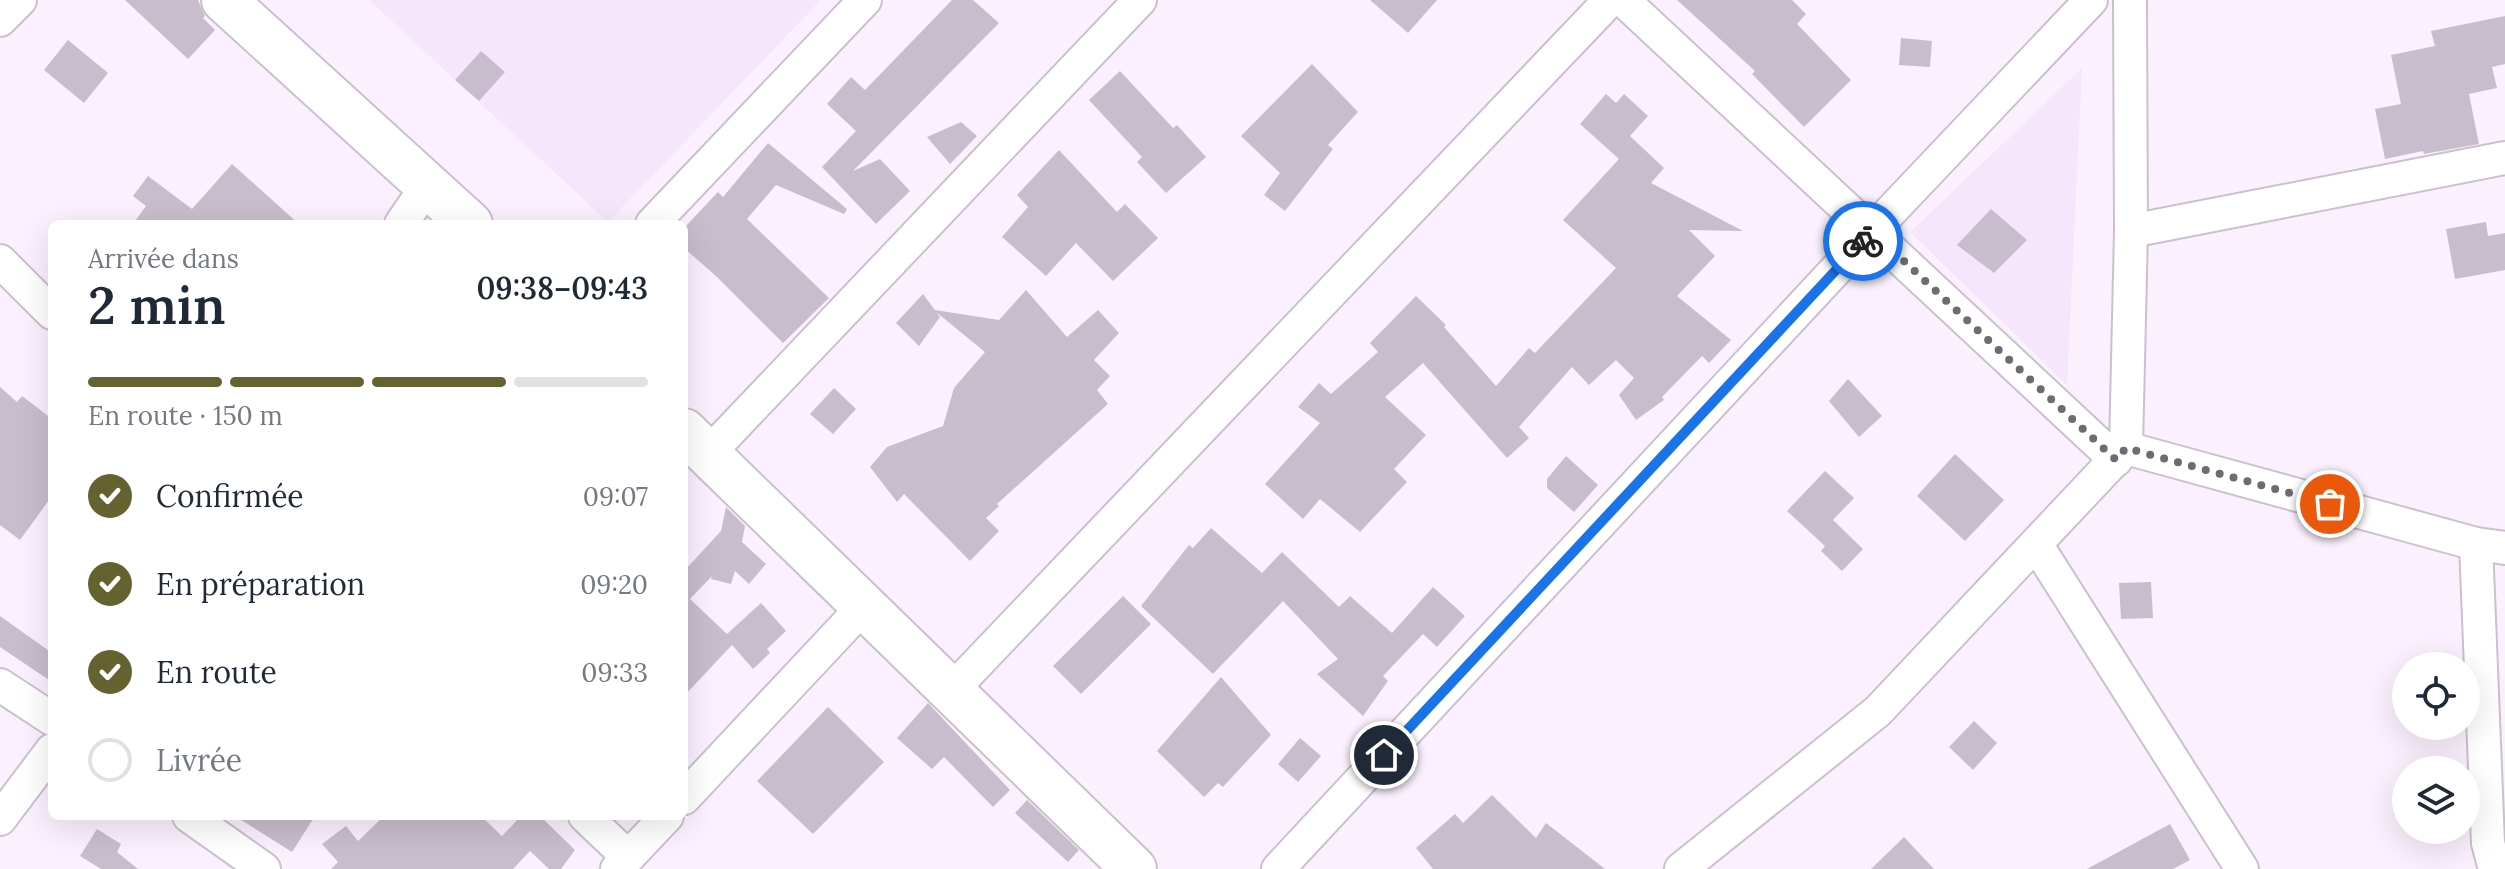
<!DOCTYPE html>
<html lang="fr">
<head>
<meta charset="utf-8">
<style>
	:root { --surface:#fff; --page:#f2f2f3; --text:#1f2937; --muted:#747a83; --line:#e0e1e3; --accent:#64632f }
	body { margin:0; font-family:Lora,serif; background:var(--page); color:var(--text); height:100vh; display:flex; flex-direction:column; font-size:30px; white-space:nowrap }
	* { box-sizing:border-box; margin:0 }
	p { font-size:26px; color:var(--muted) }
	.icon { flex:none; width:44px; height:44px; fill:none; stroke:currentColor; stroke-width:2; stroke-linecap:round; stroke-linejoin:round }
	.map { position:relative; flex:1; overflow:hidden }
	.side { position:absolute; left:48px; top:220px; width:640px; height:600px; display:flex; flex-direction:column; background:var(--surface); border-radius:12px; box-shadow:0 8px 32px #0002 }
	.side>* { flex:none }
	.buttons { position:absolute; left:2392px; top:652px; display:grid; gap:16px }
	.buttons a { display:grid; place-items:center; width:88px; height:88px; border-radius:50%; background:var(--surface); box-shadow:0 8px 32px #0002; font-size:40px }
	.pin { position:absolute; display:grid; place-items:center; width:68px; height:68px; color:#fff; margin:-34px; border:4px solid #fff; border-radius:50%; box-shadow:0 2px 8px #0007 }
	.courier { position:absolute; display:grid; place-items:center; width:80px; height:80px; margin:-40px; border:6px solid #1a73e8; border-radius:50%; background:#fff; color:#222; box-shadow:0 2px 10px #0007 }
	.overview em { font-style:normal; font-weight:600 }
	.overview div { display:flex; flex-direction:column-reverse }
	.overview { display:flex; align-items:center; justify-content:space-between; height:136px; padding:0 40px }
	h1 { font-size:52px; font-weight:600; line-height:60px }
	.bar { display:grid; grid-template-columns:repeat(4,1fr); gap:12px 8px; align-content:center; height:96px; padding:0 40px }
	.bar i { height:10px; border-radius:6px; background:var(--line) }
	.bar .on { background:var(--accent) }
	.bar p { grid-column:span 4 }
	ol { padding:0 40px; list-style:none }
	li { display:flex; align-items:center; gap:24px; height:88px }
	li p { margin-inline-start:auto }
	li .icon { padding:8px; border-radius:50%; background:var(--accent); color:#fff; stroke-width:4 }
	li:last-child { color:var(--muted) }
	li i { width:44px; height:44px; border:4px solid var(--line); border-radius:50% }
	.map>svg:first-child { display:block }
</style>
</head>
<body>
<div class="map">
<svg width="2505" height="869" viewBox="0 0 2505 869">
	<rect width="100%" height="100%" fill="#fbf1fe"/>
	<g fill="#f6e6fc">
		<polygon points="369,0 821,0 608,222"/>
		<polygon points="2082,68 2067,385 1910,232"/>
	</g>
	<g fill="#c8bdcc">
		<polygon points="125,0 198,0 205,16 203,18 215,30 188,59"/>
		<polygon points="952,0 973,0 999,23 853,171 880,159 910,191 876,224 822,167 856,131 827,104 851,77 865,90"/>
		<polygon points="1370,0 1437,0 1408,33"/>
		<polygon points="1677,0 1792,0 1806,14 1797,24 1851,80 1804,127 1752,74 1755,71"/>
		<polygon points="2505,16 2505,64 2492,67 2497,88 2469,94 2479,144 2424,154 2423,151 2385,159 2375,109 2401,104 2391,55 2435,46 2431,31"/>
		<polygon points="1901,38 1932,41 1930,67 1899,65"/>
		<polygon points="68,40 108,73 84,103 44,70"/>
		<polygon points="481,51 505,72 479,101 455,80"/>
		<polygon points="1312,64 1358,112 1328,145 1333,149 1285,211 1264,195 1280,173 1241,136"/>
		<polygon points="1120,71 1173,128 1177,125 1206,157 1166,193 1137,162 1142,157 1089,100"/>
		<polygon points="1606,94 1616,103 1624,94 1648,116 1630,136 1664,168 1651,183 1743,231 1689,230 1715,256 1677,296 1731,340 1709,363 1702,356 1662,397 1664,400 1636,420 1619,395 1634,378 1616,360 1589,385 1572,367 1519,427 1529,438 1507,458 1423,363 1385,397 1426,435 1394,469 1407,482 1360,532 1320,499 1303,519 1265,484 1320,423 1298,407 1319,383 1331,394 1378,352 1370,343 1416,296 1446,325 1444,327 1496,386 1529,348 1535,353 1616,268 1563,220 1619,159 1580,124"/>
		<polygon points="961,122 977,136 950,164 927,137"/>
		<polygon points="768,143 847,209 844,214 776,185 747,219 829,298 783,343 717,277 684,248 684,228 718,192 723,197"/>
		<polygon points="1059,150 1117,212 1125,204 1158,238 1113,281 1076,243 1046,276 1002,237 1028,207 1017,195"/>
		<polygon points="232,164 299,224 133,224 146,206 133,196 148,176 192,209"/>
		<polygon points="1991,209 2027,240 1994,273 1957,245"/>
		<polygon points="2486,222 2488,236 2505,233 2505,270 2455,279 2446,229"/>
		<polygon points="1026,290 1067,337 1098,310 1119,333 1094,360 1110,376 1097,390 1108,404 997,504 999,506 986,518 999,531 970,561 904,494 897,502 870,467 887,447 943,426 954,388 985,352 936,312 940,317 919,346 896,323 923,294 935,310 999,320"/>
		<polygon points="1848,379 1882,416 1859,437 1829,401"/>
		<polygon points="0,387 17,402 22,396 52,419 52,496 20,540 0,525"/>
		<polygon points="834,388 856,409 833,434 810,414"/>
		<polygon points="1955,454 2004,500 1965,541 1917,496"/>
		<polygon points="1566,456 1598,485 1574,512 1547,488 1547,479"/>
		<polygon points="1825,471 1854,498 1833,520 1863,549 1842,571 1821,551 1825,546 1787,511"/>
		<polygon points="726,507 745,526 742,542 766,564 749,584 735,571 731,584 711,579 712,576 690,599 727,634 761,603 786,631 767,649 770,653 753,669 732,645 684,696 684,571 721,531"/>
		<polygon points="1211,528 1262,573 1282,552 1339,607 1350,596 1392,633 1433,587 1465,616 1437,647 1423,634 1383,676 1388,681 1363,716 1317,674 1338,659 1283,601 1213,674 1141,606 1189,545 1193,548"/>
		<polygon points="2151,582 2153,618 2121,619 2119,583"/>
		<polygon points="1123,596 1151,624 1081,694 1053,666"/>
		<polygon points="0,616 52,653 52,682 0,647"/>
		<polygon points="1221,677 1271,735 1223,787 1218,783 1204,797 1157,751"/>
		<polygon points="928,703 1010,790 993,807 944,757 932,769 897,738"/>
		<polygon points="828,707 884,762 813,834 757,781"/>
		<polygon points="1974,721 1997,743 1973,770 1949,747"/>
		<polygon points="1300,738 1321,756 1298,782 1278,764"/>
		<polygon points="1492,795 1536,838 1546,823 1605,869 1433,869 1416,848 1455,814 1463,823"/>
		<polygon points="1027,800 1079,850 1068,862 1015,813"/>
		<polygon points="235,816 315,816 292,852"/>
		<polygon points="384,816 481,816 502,836 521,816 540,816 575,850 561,869 549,869 530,851 513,869 331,869 338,862 322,844 346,826 358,841"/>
		<polygon points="2170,824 2190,860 2173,869 2087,869"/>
		<polygon points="97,829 121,844 117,852 138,869 101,869 80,856"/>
		<polygon points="1904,837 1934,869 1871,869"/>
	</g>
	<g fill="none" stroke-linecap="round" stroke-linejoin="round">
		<g stroke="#ccc0cf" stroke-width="36">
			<g id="street">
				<polyline points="1623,0 2116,460"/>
				<polyline points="0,20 20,0"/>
				<polyline points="401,224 429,183"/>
				<polyline points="652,224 865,0"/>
				<polyline points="2131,231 2505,158"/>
				<polyline points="0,261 52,313"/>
				<polyline points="2126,448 2131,231 2130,0"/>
				<polyline points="708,454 1140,0"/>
				<polyline points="2036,544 2242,869"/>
				<polyline points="2476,544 2488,843 2495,869"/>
				<polyline points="0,685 52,719"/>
				<polyline points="952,690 1610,0"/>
				<polyline points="684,798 864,606"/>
				<polyline points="189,816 264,869"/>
				<polyline points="585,816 628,857"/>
				<polyline points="0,819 52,750"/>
				<polyline points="617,869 667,816"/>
				<polyline points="1278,869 1872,231 2091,0"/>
				<polyline points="1681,869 1878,711 2126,448 2476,544 2505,548"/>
			</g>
		</g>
		<g stroke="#ccc0cf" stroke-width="48">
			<g id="secondary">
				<polyline points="224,0 470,224"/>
				<polyline points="684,431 1134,869"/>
			</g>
		</g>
		<use href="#street" stroke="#fff" stroke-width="32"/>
		<use href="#secondary" stroke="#fff" stroke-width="44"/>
	</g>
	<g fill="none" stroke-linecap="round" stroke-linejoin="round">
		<polyline stroke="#706a72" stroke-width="8" stroke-dasharray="0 14.4" points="1863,241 1872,231 2116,460 2126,448 2330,504"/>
		<polyline stroke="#1a73e8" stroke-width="10" points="1384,755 1863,241"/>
	</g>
</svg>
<div class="buttons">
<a><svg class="icon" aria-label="locate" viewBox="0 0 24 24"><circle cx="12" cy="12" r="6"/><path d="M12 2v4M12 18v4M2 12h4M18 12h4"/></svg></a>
<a><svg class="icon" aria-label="layers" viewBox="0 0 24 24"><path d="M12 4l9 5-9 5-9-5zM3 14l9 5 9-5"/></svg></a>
</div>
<div class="pin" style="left:2330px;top:504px;background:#ea580c"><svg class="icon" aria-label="bag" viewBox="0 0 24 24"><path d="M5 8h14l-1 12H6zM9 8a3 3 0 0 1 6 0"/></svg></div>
<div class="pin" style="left:1384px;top:755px;background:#1f2937"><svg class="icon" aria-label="home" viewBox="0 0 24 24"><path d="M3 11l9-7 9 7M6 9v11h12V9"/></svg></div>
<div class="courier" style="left:1863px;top:241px"><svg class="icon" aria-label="bike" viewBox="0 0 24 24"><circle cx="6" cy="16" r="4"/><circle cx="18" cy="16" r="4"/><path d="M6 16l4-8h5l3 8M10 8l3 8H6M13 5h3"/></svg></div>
<section class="side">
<div class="overview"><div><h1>2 min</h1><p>Arrivée dans</p></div><em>09:38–09:43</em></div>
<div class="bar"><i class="on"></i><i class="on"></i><i class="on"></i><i></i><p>En route · 150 m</p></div>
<ol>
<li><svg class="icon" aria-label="check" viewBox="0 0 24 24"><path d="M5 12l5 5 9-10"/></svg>Confirmée<p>09:07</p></li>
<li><svg class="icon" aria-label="check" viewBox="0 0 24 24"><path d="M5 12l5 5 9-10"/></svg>En préparation<p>09:20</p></li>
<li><svg class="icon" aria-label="check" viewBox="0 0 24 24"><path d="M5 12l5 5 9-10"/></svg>En route<p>09:33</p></li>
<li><i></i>Livrée</li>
</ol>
</section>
</div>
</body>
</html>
